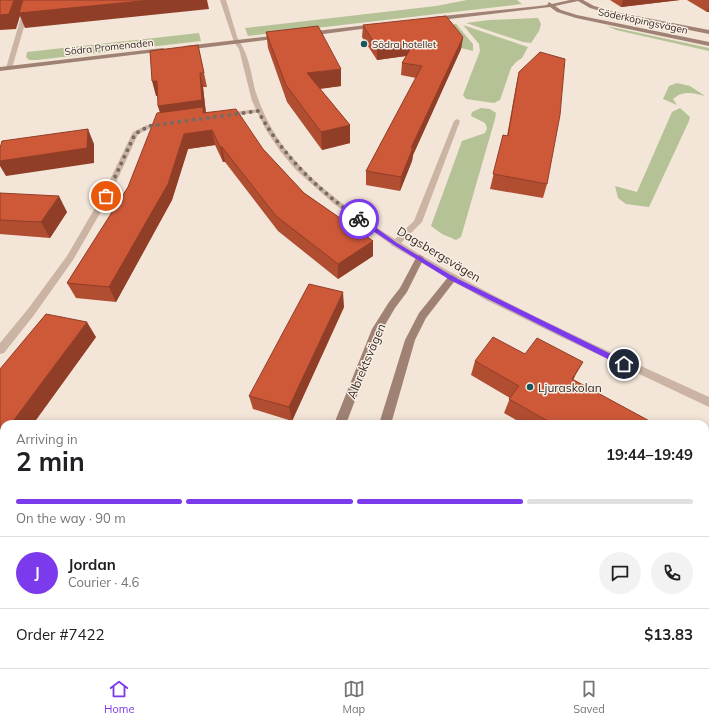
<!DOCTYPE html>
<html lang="en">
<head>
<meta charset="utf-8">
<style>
	:root { --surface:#fff; --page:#f2f2f2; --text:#202124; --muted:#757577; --line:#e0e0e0; --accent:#7c3aed }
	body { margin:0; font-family:Mulish,sans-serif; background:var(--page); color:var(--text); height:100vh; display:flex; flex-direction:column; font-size:15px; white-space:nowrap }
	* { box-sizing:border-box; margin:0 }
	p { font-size:13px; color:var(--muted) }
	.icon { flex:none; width:22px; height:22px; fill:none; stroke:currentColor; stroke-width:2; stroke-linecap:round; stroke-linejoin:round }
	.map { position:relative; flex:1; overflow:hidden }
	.sheet { position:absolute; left:0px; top:420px; width:709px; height:248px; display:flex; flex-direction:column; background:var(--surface); border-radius:12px 12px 0 0; box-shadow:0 2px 10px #0003 }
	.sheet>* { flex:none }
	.pin { position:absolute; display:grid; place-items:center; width:34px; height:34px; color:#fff; margin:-17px; border:2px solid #fff; border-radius:50%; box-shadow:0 1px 4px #0007 }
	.courier { position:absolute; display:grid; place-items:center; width:40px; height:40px; margin:-20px; border:3px solid #7c3aed; border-radius:50%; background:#fff; color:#222; box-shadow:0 1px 5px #0007 }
	.head em { font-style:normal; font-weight:700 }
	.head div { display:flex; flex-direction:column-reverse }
	.head { display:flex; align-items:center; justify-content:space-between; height:68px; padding:0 16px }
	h1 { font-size:26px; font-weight:700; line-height:30px }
	.bar { display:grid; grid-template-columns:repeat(4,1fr); gap:6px 4px; align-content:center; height:48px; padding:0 16px }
	.bar i { height:5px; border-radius:3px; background:var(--line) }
	.bar .on { background:var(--accent) }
	.bar p { grid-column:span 4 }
	.line { display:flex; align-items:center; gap:10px; padding:0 16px; border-top:1px solid var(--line) }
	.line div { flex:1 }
	.round { display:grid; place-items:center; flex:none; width:42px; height:42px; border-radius:21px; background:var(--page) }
	.menu { display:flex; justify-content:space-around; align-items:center; height:56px; border-top:1px solid var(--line); background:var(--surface); font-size:11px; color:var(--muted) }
	.menu a { display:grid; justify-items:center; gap:2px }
	.menu .on { color:var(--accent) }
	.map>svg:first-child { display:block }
</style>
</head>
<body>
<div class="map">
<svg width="709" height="668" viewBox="0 0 709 668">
	<rect width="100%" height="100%" fill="#f3e5d7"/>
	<g fill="#b5c296">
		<polygon points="467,0 517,0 522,4 248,36 245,28 436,6"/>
		<polygon points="538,18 541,24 539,31 531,43 523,42 466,23 489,20"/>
		<polygon points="456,24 473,44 473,51 461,48 445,25"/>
		<polygon points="463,25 528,47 522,58 516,62 511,68 500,100 494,103 466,99 463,95 480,51 479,44"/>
		<polygon points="607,26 709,48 709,51 616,30"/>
		<polygon points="199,33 201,41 37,60 29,60 26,57 27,52"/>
		<path d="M677 83 690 86 705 96C694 93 683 90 673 99L677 105 663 99 669 86Z"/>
		<polygon points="481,108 490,109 496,113 495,119 461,237 456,240 442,234 431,226 462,141 485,133 487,128 485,123 471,116 472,112"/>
		<polygon points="680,108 690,117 689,121 649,207 626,204 618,198 615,186 637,192 672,112"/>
	</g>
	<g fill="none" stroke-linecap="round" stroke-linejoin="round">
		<g fill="#cbb4a3" fill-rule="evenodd">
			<polygon points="26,0 32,0 12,68 7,69 6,68"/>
			<polygon points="220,0 226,0 239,43 234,42"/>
			<polygon points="258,109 261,111 260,112 226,117 223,115 226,113"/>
			<polygon points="457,119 460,121 422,222 398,246 392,246 391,244 392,242 414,221 454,121"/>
			<polygon points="165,122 168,124 167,125 151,128 138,134 110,196 73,260 34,315 4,353 0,354 0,343 28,309 67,256 102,196 133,132 147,125"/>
		</g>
		<path fill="#cbb4a3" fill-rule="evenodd" d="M235 41H239C249 55 251 73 255 90 262 111 271 130 284 147 313 185 354 213 393 238 493 301 602 348 709 397V407L559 336 486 300 396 248 334 204 296 170 280 151 266 130 252 101 239 49 234 42Z"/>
		<g fill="#9f8274" fill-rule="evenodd">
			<polygon points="570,0 583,0 594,6 615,12 709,30 709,34 614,15 590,8 578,1 555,6 561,10 577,15 709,42 709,46 576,18 557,12 550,7 433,21 430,19 433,17 539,6 547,5 549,2 552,4"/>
			<polygon points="375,24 377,25 377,27 308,36 305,34 308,32"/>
			<polygon points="280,35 283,37 282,38 185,50 182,48 185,46"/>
			<polygon points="163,48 166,50 165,51 0,71 0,67"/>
			<polygon points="420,255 424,258 407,292 395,308 382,330 346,424 334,424 372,329 389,302 400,288 417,256"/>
			<polygon points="452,275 457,278 426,318 415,340 391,424 379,424 405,340 419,313 449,276"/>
			<polygon points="240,664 254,664 253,668 239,668"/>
			<polygon points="301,664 315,664 314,668 300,668"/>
		</g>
	</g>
	<g fill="#b14d31">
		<polygon points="610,0 680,0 621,7"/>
		<polygon points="687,0 709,0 709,12 707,12"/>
		<polygon points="363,25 463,37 461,49 413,155 412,161 400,191 366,185 366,171 416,78 401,75 402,63 406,56 377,60 362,37"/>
		<polygon points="266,32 341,86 320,89 350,125 350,143 322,150 287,102 268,48"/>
		<polygon points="198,45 207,87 203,87 206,113 263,149 304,193 373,241 373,256 338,279 278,231 225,162 223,162 215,145 188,149 172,200 116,302 76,298 67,283 128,187 160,113 158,106 158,96 156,96"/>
		<polygon points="519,72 547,184 543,198 490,189 503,135 507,136 516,86"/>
		<polygon points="0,193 67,212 50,238 0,234"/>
		<polygon points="344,307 292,421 253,409 249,396"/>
		<polygon points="96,337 33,424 4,424 4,463 0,462 0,369"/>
		<polygon points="525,354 575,376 573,380 655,424 523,424 504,413 510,398 471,375 475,361"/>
		<polygon points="466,664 705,664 709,668 471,668"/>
	</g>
	<g fill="#903e28">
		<polygon points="14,0 207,0 209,9 25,28 20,16 16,29 0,30 0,15"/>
		<polygon points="623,0 680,0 621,7"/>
		<polygon points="709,7 709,12 707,12"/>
		<polygon points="463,37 461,49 413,155 412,161 400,191 401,177 411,148"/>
		<polygon points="414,43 413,55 377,60 377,47"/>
		<polygon points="341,69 341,86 308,90 307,73"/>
		<polygon points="200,73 203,87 206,115 163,121 158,106"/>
		<polygon points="152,81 157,81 161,95 156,96"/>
		<polygon points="350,125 350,143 322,150 321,132"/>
		<polygon points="88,129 94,144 94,163 6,176 0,166 0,161"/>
		<polygon points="212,130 215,145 188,149 172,200 116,302 109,287 184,134"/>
		<polygon points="220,147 222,147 225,162 223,162"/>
		<polygon points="59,196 67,212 50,238 41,222"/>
		<polygon points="373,241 373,256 338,279 338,264"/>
		<polygon points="343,292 344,307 292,421 289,407"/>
		<polygon points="87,322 96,337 33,424 11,424"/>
		<polygon points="583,362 575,376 565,393 572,379"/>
		<polygon points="4,433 4,463 0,459 0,438"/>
		<polygon points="4,616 4,649 0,655 0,622"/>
	</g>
	<g fill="#ce5939" stroke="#903e28">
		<polygon points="0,0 14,0 9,14 0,15"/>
		<polygon points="23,0 152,0 19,13"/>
		<polygon points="446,16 463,37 411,148 413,148 401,177 366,171 422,66 402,63 414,43 377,47 363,25"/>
		<polygon points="318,26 341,69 307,73 350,125 321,132 286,85 266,32"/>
		<polygon points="198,45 204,73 200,73 202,100 158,106 157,81 152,81 150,51"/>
		<polygon points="540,52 565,59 560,115 547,184 493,174 503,135 508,136 519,72"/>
		<polygon points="203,107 203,113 236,109 263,149 304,193 373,241 338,264 276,216 222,147 220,147 212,130 184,134 168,184 109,287 67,283 128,187 157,113"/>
		<polygon points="88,129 87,148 0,161 0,148 2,141"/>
		<polygon points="0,193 59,196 41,222 0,220"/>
		<polygon points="309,284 343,292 289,407 249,396"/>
		<polygon points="46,314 87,322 11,424 4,424 4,433 0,438 0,369"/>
		<polygon points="493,337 525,354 537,338 583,362 572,379 655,424 553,424 509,399 519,386 475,361"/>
		<polygon points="705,463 709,465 709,668 484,668 479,664 705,664"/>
		<polygon points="4,571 4,616 0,622 0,577"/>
	</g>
	<polygon fill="#7c3aed" points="357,217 361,217 397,243 454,277 627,362 627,366 622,366 450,280 394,245 357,220"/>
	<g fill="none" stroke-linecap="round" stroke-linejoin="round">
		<path stroke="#786b63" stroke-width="4" stroke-dasharray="0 7.2" d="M106 196 135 134 149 126 258 111C282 155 318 190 359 219"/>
	</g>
	<g fill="#18575a" stroke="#faefe4" stroke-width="1.5">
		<circle cx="364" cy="44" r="4"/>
		<circle cx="530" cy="387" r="4"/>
	</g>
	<g text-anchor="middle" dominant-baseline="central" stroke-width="3" stroke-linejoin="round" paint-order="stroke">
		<g font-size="10" fill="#352a25" stroke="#faefe4">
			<text transform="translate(643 21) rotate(12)">Söderköpingsvägen</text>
			<text transform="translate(109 47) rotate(-6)">Södra Promenaden</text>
		</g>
		<g font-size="10" fill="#352a25" stroke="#faefe4" text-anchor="start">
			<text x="372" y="44">Södra hotellet</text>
		</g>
		<g font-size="12" fill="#352a25" stroke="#faefe4">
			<text transform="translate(439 254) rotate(31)">Dagsbergsvägen</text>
			<text transform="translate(366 361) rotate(-67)">Albrektsvägen</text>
		</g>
		<g font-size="12" fill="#352a25" stroke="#faefe4" text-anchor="start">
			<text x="538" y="387">Ljuraskolan</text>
		</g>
	</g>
</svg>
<div class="pin" style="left:106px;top:196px;background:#ea580c"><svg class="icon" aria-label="bag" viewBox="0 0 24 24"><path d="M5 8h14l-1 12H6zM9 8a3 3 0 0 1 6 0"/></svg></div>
<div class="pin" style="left:624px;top:364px;background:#1f2937"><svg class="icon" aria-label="home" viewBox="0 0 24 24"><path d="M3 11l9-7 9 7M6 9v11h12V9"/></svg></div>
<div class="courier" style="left:359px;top:219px"><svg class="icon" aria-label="bike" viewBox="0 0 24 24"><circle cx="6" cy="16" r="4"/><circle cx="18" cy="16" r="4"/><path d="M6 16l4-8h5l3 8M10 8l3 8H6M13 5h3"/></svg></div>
<section class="sheet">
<div class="head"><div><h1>2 min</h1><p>Arriving in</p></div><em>19:44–19:49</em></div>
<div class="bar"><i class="on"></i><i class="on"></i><i class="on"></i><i></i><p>On the way · 90 m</p></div>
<div class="line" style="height:72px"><b class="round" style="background:var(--accent);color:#fff">J</b><div><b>Jordan</b><p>Courier · 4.6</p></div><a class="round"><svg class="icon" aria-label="chat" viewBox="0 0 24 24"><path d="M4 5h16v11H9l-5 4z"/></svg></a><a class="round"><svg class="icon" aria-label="phone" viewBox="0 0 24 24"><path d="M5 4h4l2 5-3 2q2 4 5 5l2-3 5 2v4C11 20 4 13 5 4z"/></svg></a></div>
<div class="line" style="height:52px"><div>Order #7422</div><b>$13.83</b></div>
</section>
</div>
<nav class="menu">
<a class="on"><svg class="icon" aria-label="home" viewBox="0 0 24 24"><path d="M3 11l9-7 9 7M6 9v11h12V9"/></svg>Home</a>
<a><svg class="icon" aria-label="map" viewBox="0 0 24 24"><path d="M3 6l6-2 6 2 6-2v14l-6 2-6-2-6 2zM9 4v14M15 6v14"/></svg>Map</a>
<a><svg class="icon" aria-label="saved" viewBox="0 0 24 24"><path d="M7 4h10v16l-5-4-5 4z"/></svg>Saved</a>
</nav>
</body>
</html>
